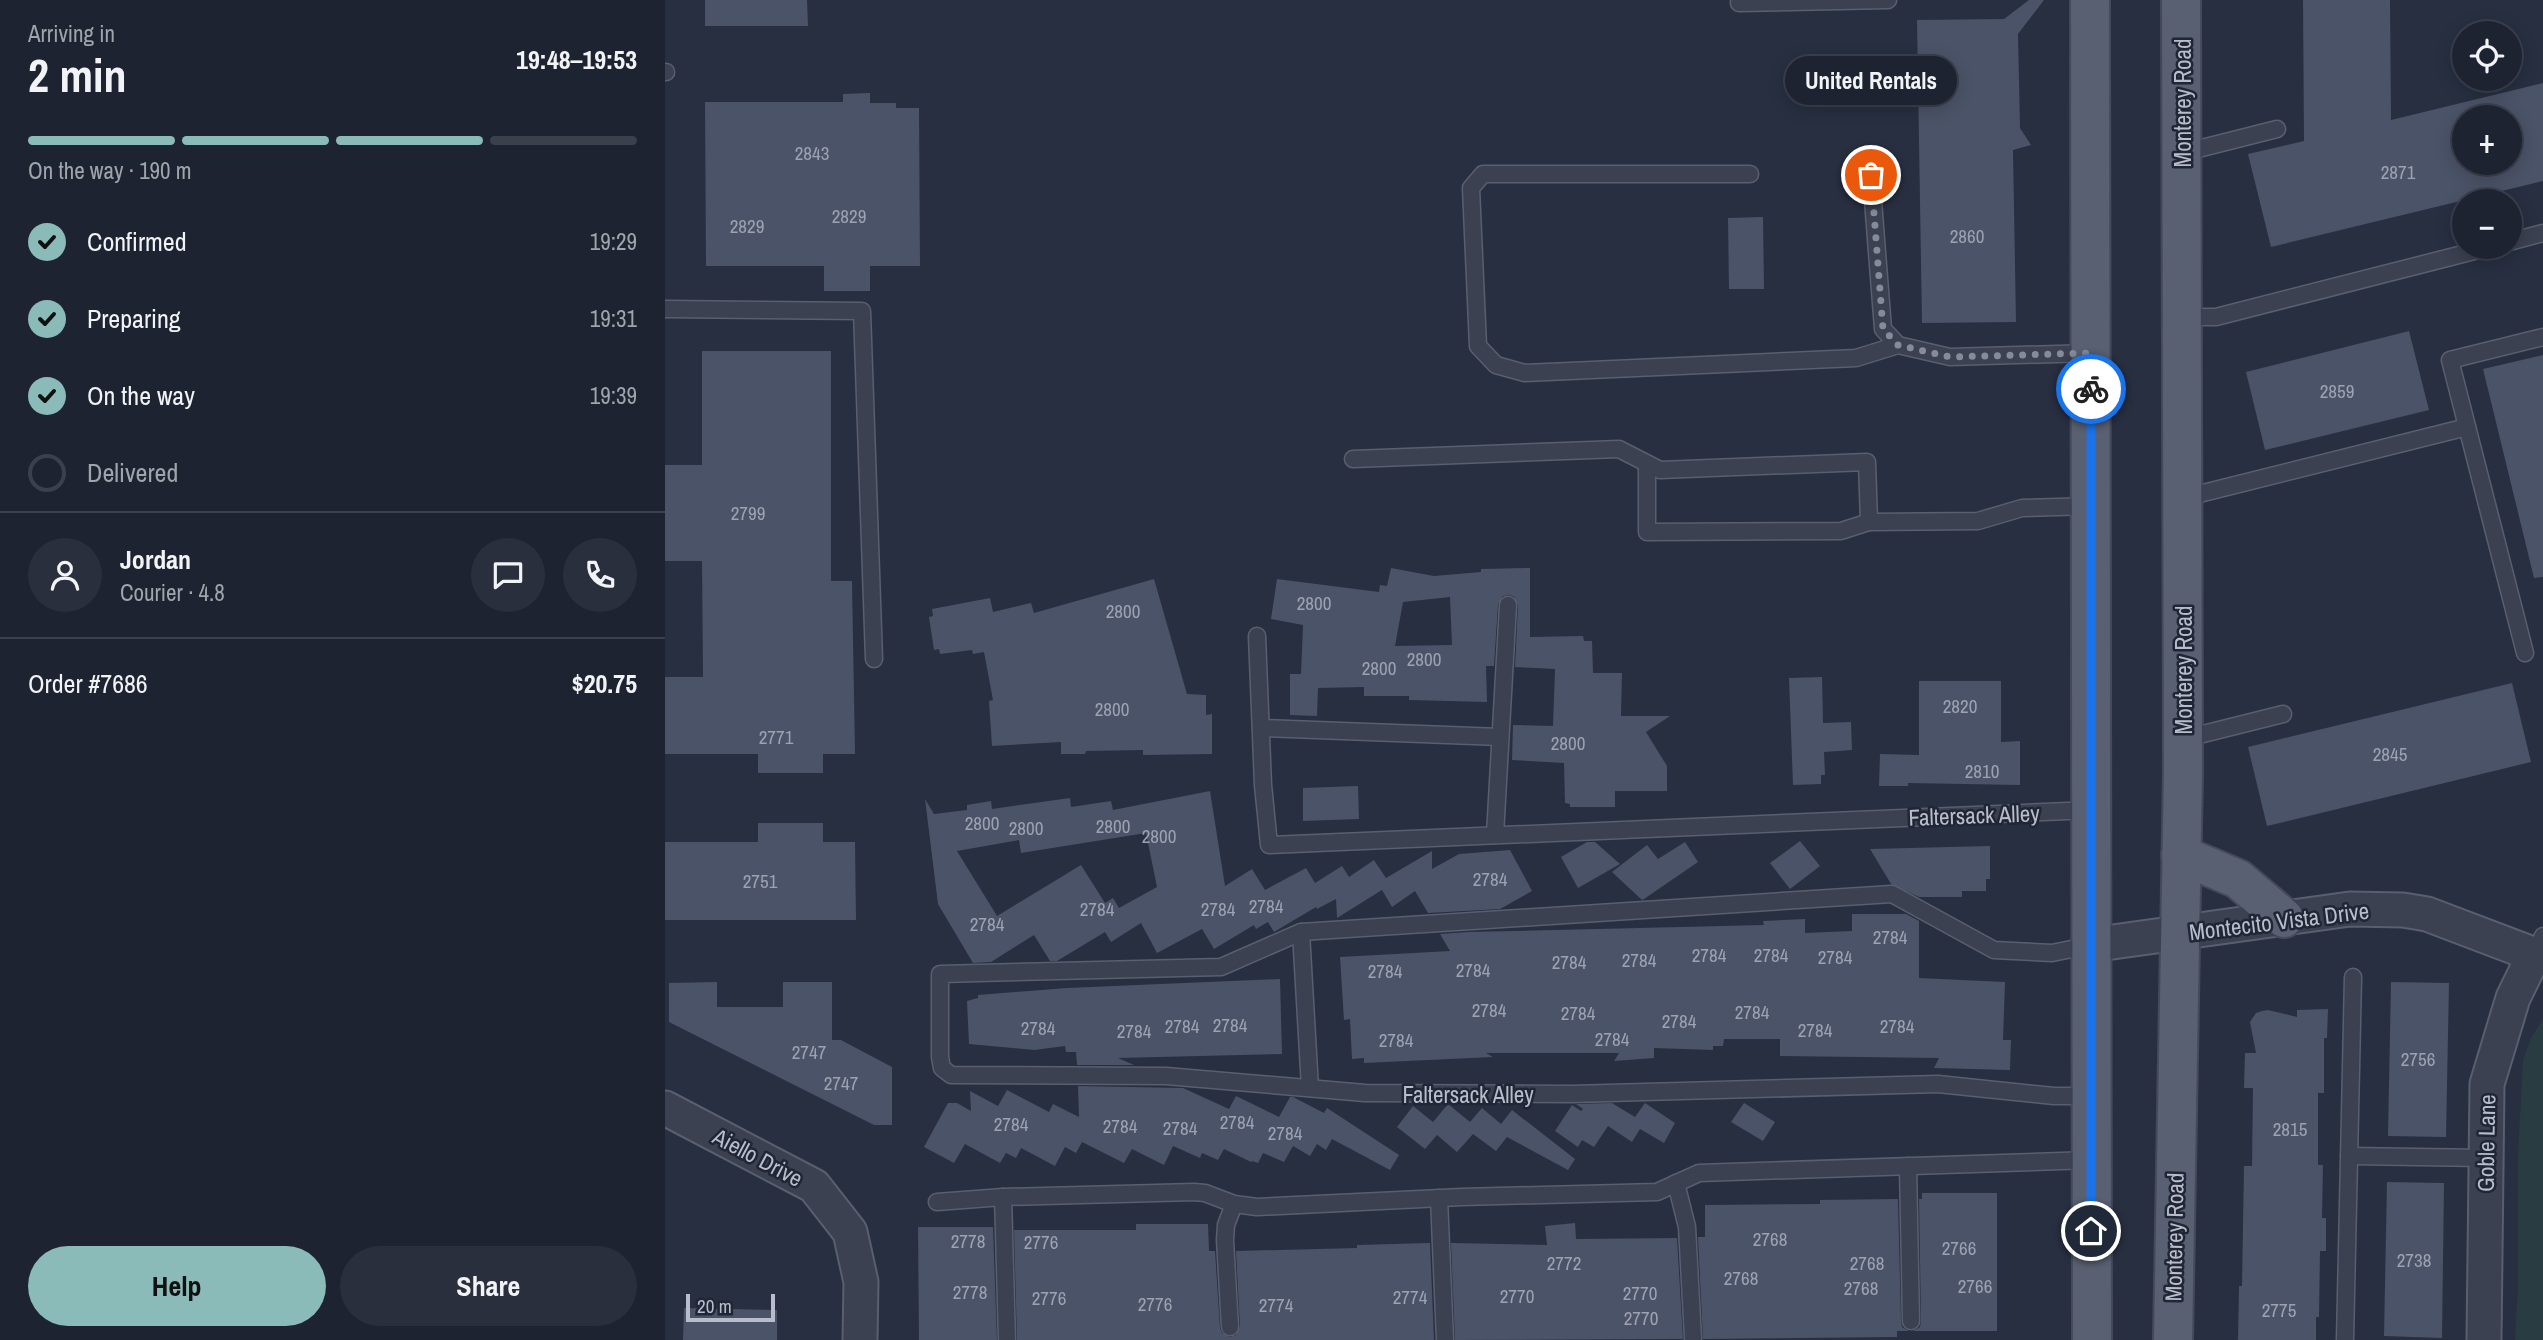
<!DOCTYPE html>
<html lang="en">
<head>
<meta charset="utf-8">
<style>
	:root { --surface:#1d2331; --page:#2a2f3d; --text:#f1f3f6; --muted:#a0a4ab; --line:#3b404d; --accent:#8bbbb9 }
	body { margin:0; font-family:"Archivo Narrow",sans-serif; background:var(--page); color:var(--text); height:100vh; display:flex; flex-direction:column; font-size:26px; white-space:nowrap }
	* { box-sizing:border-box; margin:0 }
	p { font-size:23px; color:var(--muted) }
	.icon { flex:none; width:38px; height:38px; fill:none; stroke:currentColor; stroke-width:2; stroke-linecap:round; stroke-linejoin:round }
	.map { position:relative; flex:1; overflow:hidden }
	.sheet { display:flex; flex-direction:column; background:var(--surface); width:665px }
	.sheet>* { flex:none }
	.fabs { position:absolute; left:1787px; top:21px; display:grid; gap:14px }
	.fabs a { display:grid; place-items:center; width:70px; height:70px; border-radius:50%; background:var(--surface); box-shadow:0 4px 18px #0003,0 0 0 2px var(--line); font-size:35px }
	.scale { position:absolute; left:21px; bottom:18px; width:89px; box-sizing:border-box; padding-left:7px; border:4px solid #b8bdcb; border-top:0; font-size:19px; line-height:24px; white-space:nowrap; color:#b8bdcb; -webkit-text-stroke:5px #202636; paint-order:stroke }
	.pin { position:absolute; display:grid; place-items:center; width:60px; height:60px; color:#fff; margin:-30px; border:4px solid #fff; border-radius:50%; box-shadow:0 2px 7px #0007 }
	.courier { position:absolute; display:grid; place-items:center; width:70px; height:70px; margin:-35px; border:5px solid #1a73e8; border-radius:50%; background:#fff; color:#222; box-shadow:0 2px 9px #0007 }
	.bubble { position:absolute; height:49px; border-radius:24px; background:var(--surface); box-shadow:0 4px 18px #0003,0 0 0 2px var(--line); font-size:23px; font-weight:700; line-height:49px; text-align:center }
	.headline em { font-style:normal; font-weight:700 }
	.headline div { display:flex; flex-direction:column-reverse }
	.headline { display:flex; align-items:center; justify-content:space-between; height:119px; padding:0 28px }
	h1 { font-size:46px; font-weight:700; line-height:52px }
	.bar { display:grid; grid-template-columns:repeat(4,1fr); gap:10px 7px; align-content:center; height:84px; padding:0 28px }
	.bar i { height:9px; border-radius:5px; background:var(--line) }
	.bar .active { background:var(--accent) }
	.bar p { grid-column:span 4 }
	.line { display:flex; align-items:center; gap:18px; padding:0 28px; border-top:2px solid var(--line) }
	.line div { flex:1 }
	.round { display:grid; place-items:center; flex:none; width:74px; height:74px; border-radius:37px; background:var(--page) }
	ol { padding:0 28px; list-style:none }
	li { display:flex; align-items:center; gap:21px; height:77px }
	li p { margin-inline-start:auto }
	li .icon { padding:7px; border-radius:50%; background:var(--accent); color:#111; stroke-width:4 }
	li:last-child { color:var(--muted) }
	li i { width:38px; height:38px; border:4px solid var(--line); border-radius:50% }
	.cta { display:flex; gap:14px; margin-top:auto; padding:14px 28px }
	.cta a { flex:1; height:80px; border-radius:42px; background:var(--accent); color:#111; font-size:28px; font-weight:700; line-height:80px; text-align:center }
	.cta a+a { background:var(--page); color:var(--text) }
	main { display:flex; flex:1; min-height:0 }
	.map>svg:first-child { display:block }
</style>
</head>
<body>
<main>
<section class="sheet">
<div class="headline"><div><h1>2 min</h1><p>Arriving in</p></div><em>19:48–19:53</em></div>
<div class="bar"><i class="active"></i><i class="active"></i><i class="active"></i><i></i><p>On the way · 190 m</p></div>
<ol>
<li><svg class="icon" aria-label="check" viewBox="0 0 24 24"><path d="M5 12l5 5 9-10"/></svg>Confirmed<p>19:29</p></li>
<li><svg class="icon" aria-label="check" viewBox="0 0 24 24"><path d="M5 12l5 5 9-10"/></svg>Preparing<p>19:31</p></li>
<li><svg class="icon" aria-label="check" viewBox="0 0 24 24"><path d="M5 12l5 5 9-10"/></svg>On the way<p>19:39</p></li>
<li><i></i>Delivered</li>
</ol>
<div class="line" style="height:126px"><a class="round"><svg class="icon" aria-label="person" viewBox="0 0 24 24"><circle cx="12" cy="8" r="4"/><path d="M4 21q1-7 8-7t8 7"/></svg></a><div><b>Jordan</b><p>Courier · 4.8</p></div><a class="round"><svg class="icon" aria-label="chat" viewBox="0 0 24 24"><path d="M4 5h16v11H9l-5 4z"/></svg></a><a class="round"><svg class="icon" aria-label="phone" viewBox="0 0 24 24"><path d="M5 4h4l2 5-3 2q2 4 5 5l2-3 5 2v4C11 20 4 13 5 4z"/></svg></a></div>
<div class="line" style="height:91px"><div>Order #7686</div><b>$20.75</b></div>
<div class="cta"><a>Help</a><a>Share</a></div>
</section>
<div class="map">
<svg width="1878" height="1340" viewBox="0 0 1878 1340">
	<rect width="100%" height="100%" fill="#272f41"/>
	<polygon fill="#293c42" points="1878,1019 1878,1340 1850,1340 1853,1287 1853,1156 1858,1060 1866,1038"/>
	<g fill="#4b5368" fill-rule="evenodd">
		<polygon points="40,0 142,0 143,26 40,26"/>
		<polygon points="1364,0 1379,0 1353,34 1355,128 1366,145 1348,150 1351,322 1257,323 1252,20 1339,19"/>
		<path d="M1638 0H1725L1726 120 1878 83V181L1606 247 1583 154 1639 141ZM1799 117H1844V163H1799Z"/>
		<polygon points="205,93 205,103 231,103 231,108 254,108 255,266 205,266 205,291 159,291 159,266 41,266 40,102 178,102 178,94"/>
		<polygon points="1098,217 1099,289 1064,289 1063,218"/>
		<polygon points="1744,331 1764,410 1600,450 1581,372"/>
		<polygon points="37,351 166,351 166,581 187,581 190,754 158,754 158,773 93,773 93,754 0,754 0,677 38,677 37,561 0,561 0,465 37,465"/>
		<polygon points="1878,355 1878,577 1869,578 1818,369"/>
		<path d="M726 568 769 576 816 572V569L865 568V637L918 636 919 641H927L928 673H957L956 716H1005L981 732 1002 766V791H950V807H905V804L900 803 899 763 847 760 848 725 888 726 890 669 850 667 853 605 849 597 844 595 838 596 833 604 829 666H821L822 702 744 700V696H699V687L653 688 652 716 625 715V674H636L638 625 606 619 612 579 714 592 715 585 722 586ZM785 597 787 645 730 646 738 602Z"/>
		<polygon points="489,579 522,694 541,695 541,715 547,714 547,754 478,755 478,750 421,751 420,754 396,754 396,742 327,746 324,701 328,700 319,652 308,654 307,650 275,654 274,649 269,650 264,617 268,616 267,609 325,598 328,612 366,603 369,613"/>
		<polygon points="1157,677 1158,723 1186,722 1187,750 1159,752 1160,775 1156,775 1156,784 1128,785 1124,678"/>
		<polygon points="1254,681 1336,681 1336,742 1355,741 1355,785 1243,783 1243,786 1214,786 1215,754 1254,755"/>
		<polygon points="1847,683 1866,762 1602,826 1583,747"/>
		<polygon points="693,786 694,819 638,821 638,788"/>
		<path d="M545 791 560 886 587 869 600 890 641 868 650 883 677 866 684 877 709 860 721 878 767 851V869L794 854 845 850 867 891 835 909 763 913 750 891 727 907 717 890 672 918 671 899 652 909 651 907 609 932 603 922 591 929 589 925 549 949 537 929 492 953 476 923 446 942 440 932 392 961H385L369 935 326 962 308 963 273 904 260 799 269 814 302 810V805L326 801 327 809 405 798 406 807 446 801 448 810ZM481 833 492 887 454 908 448 898 440 903 416 865 332 916 292 851 354 840 356 853Z"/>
		<polygon points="93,823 158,823 158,842 190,842 191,920 0,920 0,842 93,842"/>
		<polygon points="1135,841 1155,866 1125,889 1105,863"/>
		<polygon points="922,842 930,842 955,864 913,888 896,857"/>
		<polygon points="1020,842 1033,862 979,899 977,900 947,872 982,845 993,859"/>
		<polygon points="1325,846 1325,879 1321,879 1321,891 1297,891 1297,897 1254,897 1226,884 1205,849"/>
		<polygon points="1187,914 1241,914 1254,921 1254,978 1340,982 1338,1040 1346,1040 1345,1070 1269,1068 1274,1058 1115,1056 1115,1039 1059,1039 1058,1046 1048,1046 1048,1050 989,1048 989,1058 949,1061 954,1053 821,1053 828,1057 699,1063 699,1058 687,1059 685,1019 679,1020 675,957 785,951 775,934 803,932 1099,925 1098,921 1140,919 1140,933 1187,931"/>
		<polygon points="615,979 617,1054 453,1058 469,1065 412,1065 411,1052 401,1052 400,1046 369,1050 304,1044 302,1001 313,998 313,995 402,988"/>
		<polygon points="52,982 52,1007 118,1007 118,982 167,982 167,1040 176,1040 227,1067 227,1125 209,1125 4,1022 4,983"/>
		<polygon points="1726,982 1784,983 1781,1137 1723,1136"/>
		<polygon points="1663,1009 1662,1038 1659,1038 1659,1093 1653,1093 1653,1165 1658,1165 1657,1218 1661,1218 1661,1251 1655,1251 1654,1317 1651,1317 1651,1340 1573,1340 1574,1286 1577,1286 1579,1166 1587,1166 1588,1088 1579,1088 1580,1053 1591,1053 1585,1022 1591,1013 1597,1011 1603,1010 1632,1017 1632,1010"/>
		<polygon points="413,1086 518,1088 564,1109 571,1096 614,1117 625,1097 628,1097 659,1113 662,1108 734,1155 725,1170 667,1139 661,1150 652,1144 645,1156 628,1146 619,1162 598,1153 593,1163 587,1161 586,1162 559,1149 553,1160 537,1153 535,1158 508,1146 499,1165 467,1149 459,1163 417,1142 411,1153 400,1147 390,1166 356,1148 351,1158 341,1153 335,1163 300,1144 289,1163 259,1147 283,1103 292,1103 306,1111 305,1091 333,1106 342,1090 384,1112 388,1104 414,1117"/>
		<polygon points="947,1103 970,1117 980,1103 1010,1123 999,1143 975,1129 967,1142 943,1126 929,1147 917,1140 913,1147 890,1131 907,1105 916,1111 918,1109 911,1104"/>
		<polygon points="1079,1103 1110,1122 1098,1141 1066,1122"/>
		<polygon points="783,1104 805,1122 817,1108 836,1124 847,1110 910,1159 903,1170 842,1137 831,1151 808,1134 792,1152 772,1135 760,1149 732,1127 748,1106 768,1122"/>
		<polygon points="1722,1182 1779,1183 1777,1338 1719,1336"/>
		<polygon points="1257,1193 1332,1193 1332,1331 1248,1331 1255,1327 1256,1321 1254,1199 1257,1199"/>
		<polygon points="1233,1199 1236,1321 1237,1327 1244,1331 1232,1331 1232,1337 1038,1339 1033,1237 1040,1237 1040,1205 1155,1204 1155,1200"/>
		<polygon points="910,1223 911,1239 1012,1238 1018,1339 790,1340 786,1243 882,1245 880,1226"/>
		<polygon points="471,1224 543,1224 544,1251 550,1251 555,1328 557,1333 565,1337 571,1335 575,1326 571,1251 692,1248 692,1245 765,1243 769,1340 352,1340 349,1230 471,1230"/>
		<polygon points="253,1227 328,1227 332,1340 254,1340"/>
		<polygon points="19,1308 112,1310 112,1340 18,1340"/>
	</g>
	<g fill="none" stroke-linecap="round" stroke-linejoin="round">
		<g stroke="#595f6e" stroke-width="19">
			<g id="service">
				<polyline points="1074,3 1223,0"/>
				<polyline points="0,72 1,72"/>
				<polyline points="1517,153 1612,129"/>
				<polyline points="1085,174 818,174 806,188 813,346 831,365 860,373 1191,358 1233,345"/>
				<polyline points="1206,175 1218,329 1233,345 1285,357 1426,353"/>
				<polyline points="1844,242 1878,233"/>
				<polyline points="0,309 197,311 209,659"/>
				<polyline points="1517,317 1551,317 1825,247"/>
				<polyline points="688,459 954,449 995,470 1202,462 1204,522"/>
				<polyline points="982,465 982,532 1176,531 1204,522 1313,521 1357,508 1426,506"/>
				<polyline points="1518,498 1802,427"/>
				<polyline points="592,636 598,785 604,845 1426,810"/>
				<polyline points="1860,653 1785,360 1878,337"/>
				<polyline points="596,728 835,737"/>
				<polyline points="1518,739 1618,714"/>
				<polyline points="830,835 843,605"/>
				<polyline points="636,932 556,967 275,974 275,1057 277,1068 286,1075 501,1076 700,1093 907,1094 1273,1084 1389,1096 1425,1096"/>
				<polyline points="1869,955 1878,936"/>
				<polyline points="645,1088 636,932 1227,894 1329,950 1387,953 1426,945"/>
				<polyline points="1684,1156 1821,1158"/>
				<polyline points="1243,1166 1246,1321"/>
				<polyline points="1011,1183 1022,1227 1028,1338"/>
				<polyline points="338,1197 342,1340"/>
				<polyline points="774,1198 780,1340"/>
				<polyline points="272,1202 338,1197 529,1192 540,1193 569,1204 592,1207 797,1197 992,1192 1034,1173 1426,1160"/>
				<polyline points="565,1327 560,1240 561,1225 569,1204"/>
				<polyline points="1680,1340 1688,977"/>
			</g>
		</g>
		<g stroke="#595f6e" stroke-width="37">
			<g id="minor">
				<polyline points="1426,945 1685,909 1738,910 1762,914 1878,958"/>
				<polyline points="0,1108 149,1186 185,1232 196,1282 195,1340"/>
				<polyline points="1819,1340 1822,1084 1848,998 1869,955"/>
			</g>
		</g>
		<g stroke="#454a5a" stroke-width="42">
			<g id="primary">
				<polyline points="1425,0 1427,1340"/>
				<polyline points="1516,855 1573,879 1619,918"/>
				<polyline points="1508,1340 1518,772 1516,0"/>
			</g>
		</g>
		<use href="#service" stroke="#3b4151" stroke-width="16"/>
		<use href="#minor" stroke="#3b4151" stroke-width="33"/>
		<use href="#primary" stroke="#596071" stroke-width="38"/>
	</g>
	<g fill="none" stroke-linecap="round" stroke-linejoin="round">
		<polyline stroke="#858b9b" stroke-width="7" stroke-dasharray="0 12.6" points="1206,175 1218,329 1233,345 1285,357 1426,353 1426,389"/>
		<polyline stroke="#1a73e8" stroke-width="9" points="1426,389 1426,1231"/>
	</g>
	<g text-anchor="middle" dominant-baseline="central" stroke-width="5" stroke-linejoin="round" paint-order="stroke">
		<g font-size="19" fill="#9da2b2">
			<text x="147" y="153">2843</text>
			<text x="1733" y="172">2871</text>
			<text x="184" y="216">2829</text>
			<text x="82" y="226">2829</text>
			<text x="1302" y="236">2860</text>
			<text x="1672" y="391">2859</text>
			<text x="83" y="513">2799</text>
			<text x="649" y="603">2800</text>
			<text x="458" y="611">2800</text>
			<text x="759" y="659">2800</text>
			<text x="714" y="668">2800</text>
			<text x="1295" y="706">2820</text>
			<text x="447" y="709">2800</text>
			<text x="111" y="737">2771</text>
			<text x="903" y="743">2800</text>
			<text x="1725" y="754">2845</text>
			<text x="1317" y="771">2810</text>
			<text x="317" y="823">2800</text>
			<text x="448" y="826">2800</text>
			<text x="361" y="828">2800</text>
			<text x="494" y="836">2800</text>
			<text x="825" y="879">2784</text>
			<text x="95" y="881">2751</text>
			<text x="601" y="906">2784</text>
			<text x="432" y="909">2784</text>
			<text x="553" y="909">2784</text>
			<text x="322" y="924">2784</text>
			<text x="1225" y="937">2784</text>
			<text x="1044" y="955">2784</text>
			<text x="1106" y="955">2784</text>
			<text x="1170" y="957">2784</text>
			<text x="974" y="960">2784</text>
			<text x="904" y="962">2784</text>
			<text x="808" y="970">2784</text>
			<text x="720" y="971">2784</text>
			<text x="824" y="1010">2784</text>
			<text x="1087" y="1012">2784</text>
			<text x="913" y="1013">2784</text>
			<text x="1014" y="1021">2784</text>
			<text x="565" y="1025">2784</text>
			<text x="517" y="1026">2784</text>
			<text x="1232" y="1026">2784</text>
			<text x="373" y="1028">2784</text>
			<text x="1150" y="1030">2784</text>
			<text x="469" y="1031">2784</text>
			<text x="947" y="1039">2784</text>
			<text x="731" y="1040">2784</text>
			<text x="144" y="1052">2747</text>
			<text x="1753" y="1059">2756</text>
			<text x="176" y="1083">2747</text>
			<text x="572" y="1122">2784</text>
			<text x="346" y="1124">2784</text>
			<text x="455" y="1126">2784</text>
			<text x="515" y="1128">2784</text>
			<text x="1625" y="1129">2815</text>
			<text x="620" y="1133">2784</text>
			<text x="1105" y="1239">2768</text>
			<text x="303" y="1241">2778</text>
			<text x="376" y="1242">2776</text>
			<text x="1294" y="1248">2766</text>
			<text x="1749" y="1260">2738</text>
			<text x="899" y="1263">2772</text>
			<text x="1202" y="1263">2768</text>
			<text x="1076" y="1278">2768</text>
			<text x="1310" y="1286">2766</text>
			<text x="1196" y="1288">2768</text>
			<text x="305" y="1292">2778</text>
			<text x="975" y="1293">2770</text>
			<text x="852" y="1296">2770</text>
			<text x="745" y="1297">2774</text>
			<text x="384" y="1298">2776</text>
			<text x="490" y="1304">2776</text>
			<text x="611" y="1305">2774</text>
			<text x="1614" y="1310">2775</text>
			<text x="976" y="1318">2770</text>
		</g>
		<g font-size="23" fill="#b8bdcb" stroke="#202636">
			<text transform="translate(1517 103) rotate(-90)">Monterey Road</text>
			<text transform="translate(1518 670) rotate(-90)">Monterey Road</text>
			<text transform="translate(1309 815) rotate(-2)">Faltersack Alley</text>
			<text transform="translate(1614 921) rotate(-7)">Montecito Vista Drive</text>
			<text x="803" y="1094">Faltersack Alley</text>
			<text transform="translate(1821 1143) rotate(-89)">Goble Lane</text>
			<text transform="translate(93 1157) rotate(28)">Aiello Drive</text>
			<text transform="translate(1509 1237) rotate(-89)">Monterey Road</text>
		</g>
	</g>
</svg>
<div class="fabs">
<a><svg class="icon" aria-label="locate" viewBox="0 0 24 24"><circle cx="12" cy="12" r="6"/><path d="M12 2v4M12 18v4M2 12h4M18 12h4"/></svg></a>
<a>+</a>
<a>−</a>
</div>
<div class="scale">20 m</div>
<div class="pin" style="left:1206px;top:175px;background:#ea580c"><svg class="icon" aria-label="bag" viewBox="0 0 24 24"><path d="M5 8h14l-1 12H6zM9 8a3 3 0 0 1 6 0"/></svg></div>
<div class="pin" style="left:1426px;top:1231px;background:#1f2937"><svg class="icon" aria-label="home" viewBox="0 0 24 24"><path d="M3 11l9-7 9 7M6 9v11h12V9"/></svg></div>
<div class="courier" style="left:1426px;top:389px"><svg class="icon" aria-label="bike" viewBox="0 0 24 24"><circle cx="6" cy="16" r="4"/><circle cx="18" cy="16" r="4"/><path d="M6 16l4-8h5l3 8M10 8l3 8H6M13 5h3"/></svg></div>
<div class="bubble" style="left:1120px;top:56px;width:172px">United Rentals</div>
</div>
</main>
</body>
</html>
